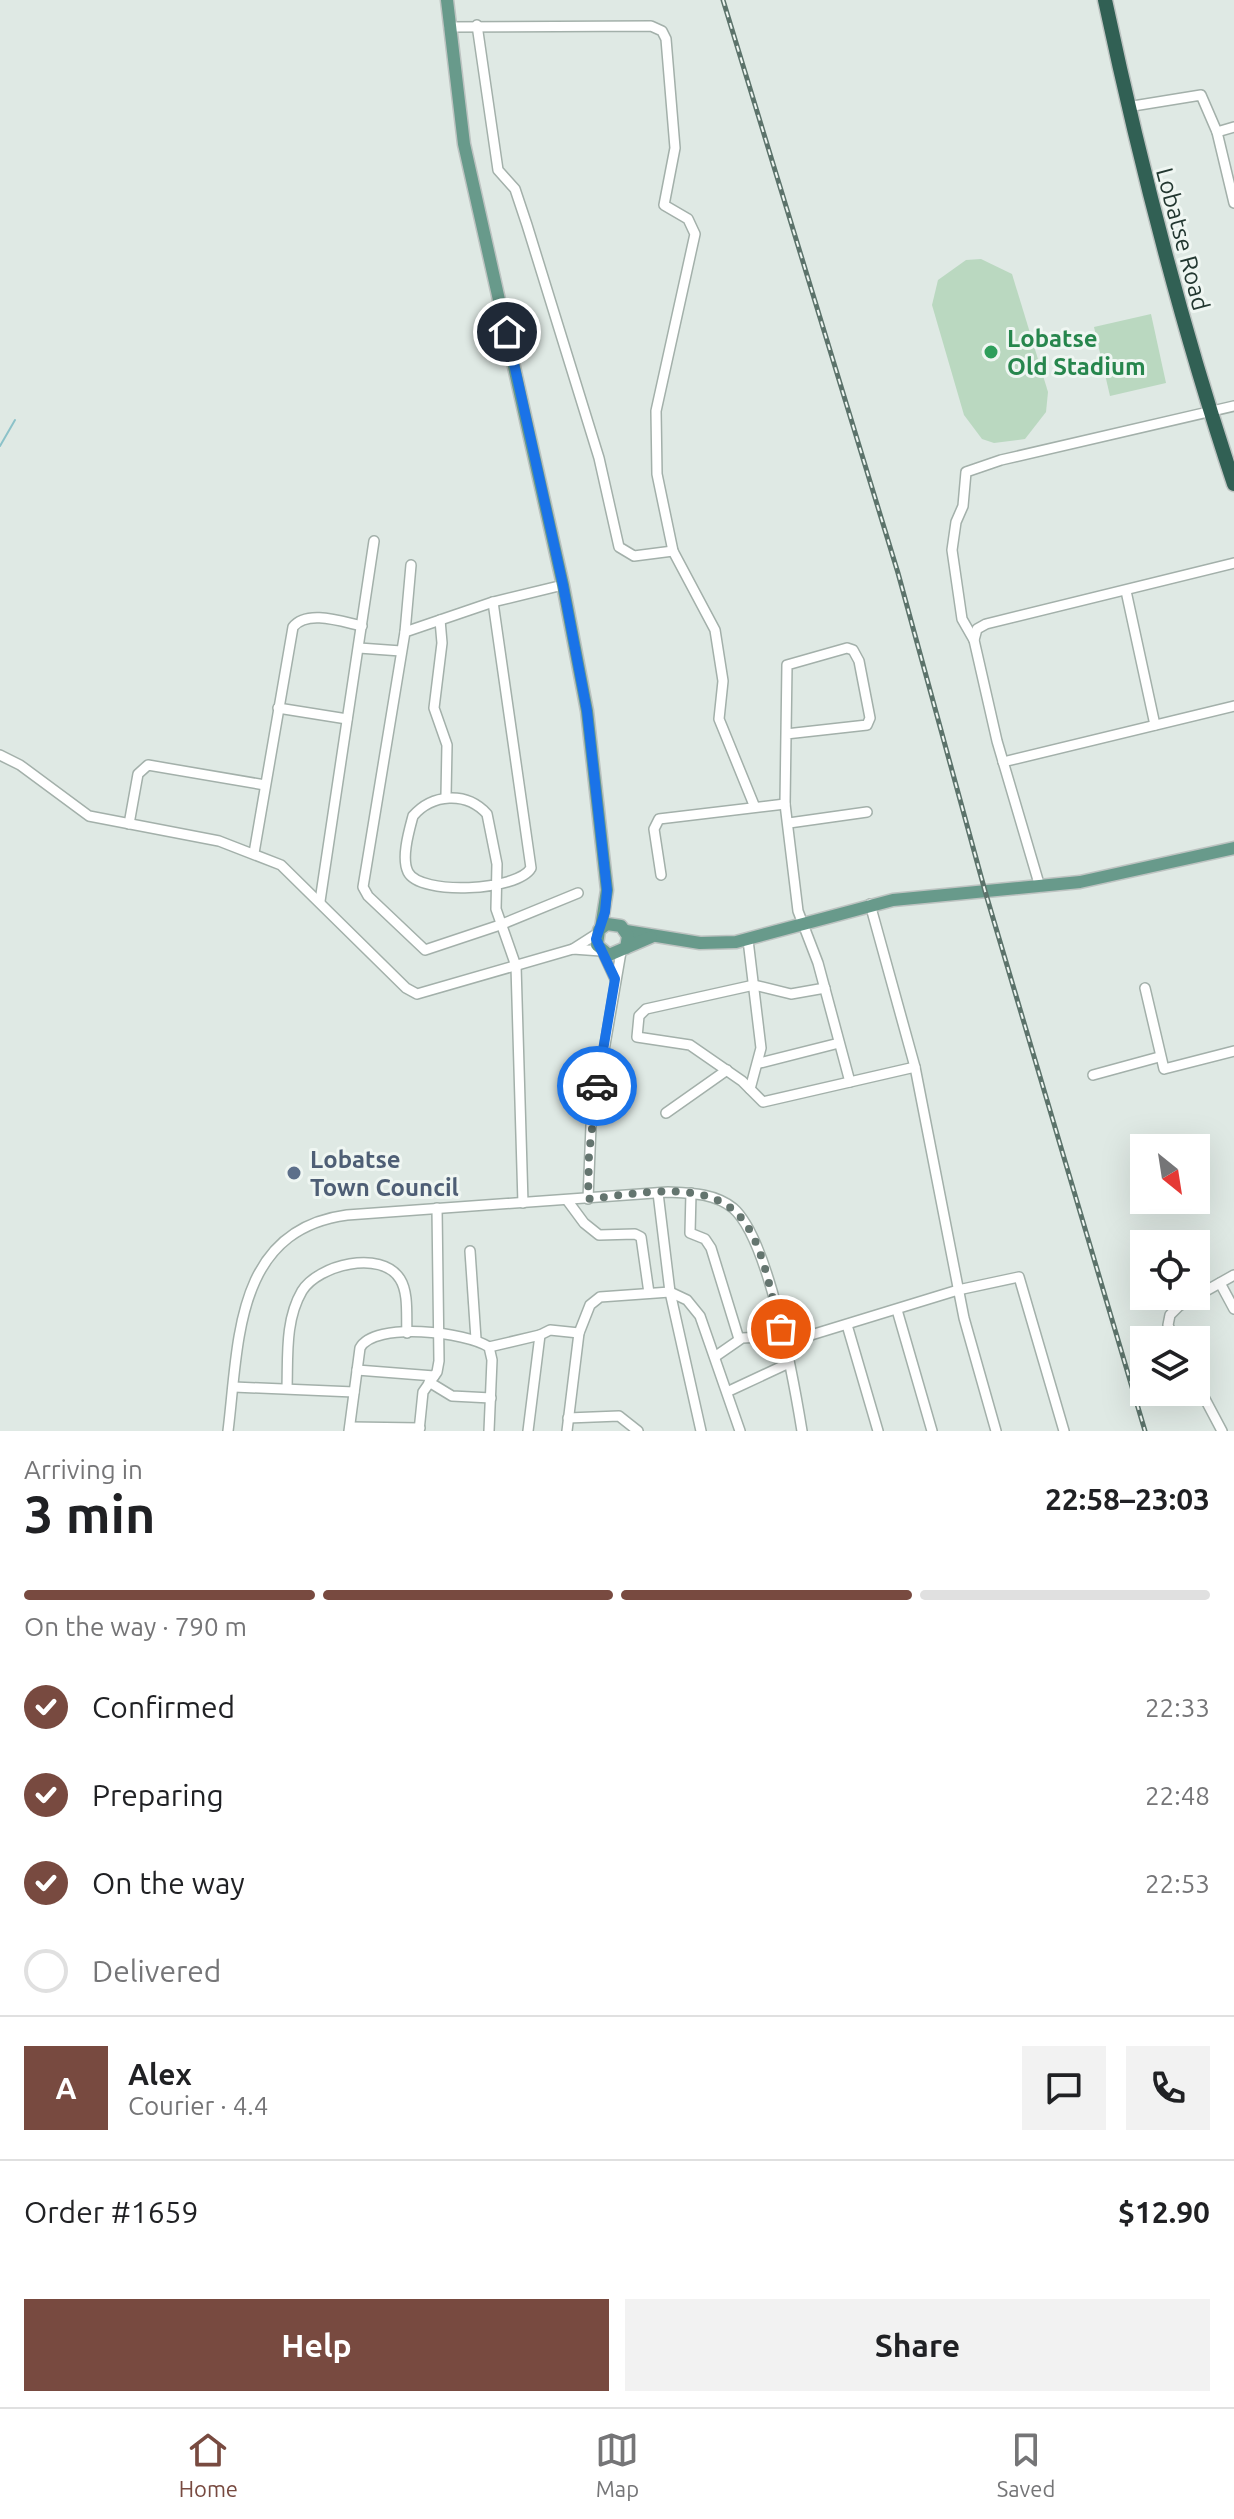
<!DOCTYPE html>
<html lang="en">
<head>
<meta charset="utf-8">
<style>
	:root { --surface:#fff; --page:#f2f2f2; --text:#202124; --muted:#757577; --line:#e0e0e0; --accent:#784a40 }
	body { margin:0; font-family:Ubuntu,sans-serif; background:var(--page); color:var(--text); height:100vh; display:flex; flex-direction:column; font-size:30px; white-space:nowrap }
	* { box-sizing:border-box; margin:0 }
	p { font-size:26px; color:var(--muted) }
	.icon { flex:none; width:44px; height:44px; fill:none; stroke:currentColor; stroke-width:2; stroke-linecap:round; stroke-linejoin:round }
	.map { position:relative; height:1431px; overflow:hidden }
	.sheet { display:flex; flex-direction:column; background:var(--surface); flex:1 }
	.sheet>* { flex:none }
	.needle { width:52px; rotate:150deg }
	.fabs { position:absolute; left:1130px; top:1134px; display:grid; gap:16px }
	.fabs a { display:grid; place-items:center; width:80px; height:80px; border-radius:0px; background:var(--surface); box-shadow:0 8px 32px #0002; font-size:40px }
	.pin { position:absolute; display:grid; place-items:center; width:68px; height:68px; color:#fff; margin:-34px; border:4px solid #fff; border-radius:50%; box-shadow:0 2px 8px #0007 }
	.courier { position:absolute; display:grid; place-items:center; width:80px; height:80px; margin:-40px; border:6px solid #1a73e8; border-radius:50%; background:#fff; color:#222; box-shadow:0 2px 10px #0007 }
	.head em { font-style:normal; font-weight:700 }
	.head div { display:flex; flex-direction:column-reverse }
	.head { display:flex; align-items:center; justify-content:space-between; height:136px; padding:0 24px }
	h1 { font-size:52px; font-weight:700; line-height:60px }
	.bar { display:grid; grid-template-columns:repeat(4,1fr); gap:12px 8px; align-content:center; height:96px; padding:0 24px }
	.bar i { height:10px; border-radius:6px; background:var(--line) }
	.bar .selected { background:var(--accent) }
	.bar p { grid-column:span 4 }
	.line { display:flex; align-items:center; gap:20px; padding:0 24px; border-top:2px solid var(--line) }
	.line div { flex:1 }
	.round { display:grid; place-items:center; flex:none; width:84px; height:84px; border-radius:0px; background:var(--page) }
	ol { padding:0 24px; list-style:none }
	li { display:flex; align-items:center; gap:24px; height:88px }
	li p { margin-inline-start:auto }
	li .icon { padding:8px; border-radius:50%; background:var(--accent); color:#fff; stroke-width:4 }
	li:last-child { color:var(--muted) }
	li i { width:44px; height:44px; border:4px solid var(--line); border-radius:50% }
	.primary-button { display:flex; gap:16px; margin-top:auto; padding:16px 24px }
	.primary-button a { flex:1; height:92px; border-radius:0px; background:var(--accent); color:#fff; font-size:32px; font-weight:700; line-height:92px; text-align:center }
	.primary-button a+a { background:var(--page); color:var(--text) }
	.tabs { display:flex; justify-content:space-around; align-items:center; height:112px; border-top:2px solid var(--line); background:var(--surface); font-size:22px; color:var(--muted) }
	.tabs a { display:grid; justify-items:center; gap:4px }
	.tabs .selected { color:var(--accent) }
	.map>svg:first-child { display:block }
</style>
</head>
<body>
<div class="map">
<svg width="1234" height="1431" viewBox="0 0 1234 1431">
	<rect width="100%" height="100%" fill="#dfe9e4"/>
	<g fill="#bad8c0">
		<polygon points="981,259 1012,274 1048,392 1046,412 1025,439 994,443 982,439 964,415 932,305 938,280 966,260"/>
		<polygon points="1151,314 1166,383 1110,396 1094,327"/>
	</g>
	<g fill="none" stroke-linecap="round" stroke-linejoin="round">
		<polyline stroke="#8cc2c9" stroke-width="2" points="0,446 15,420"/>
		<g stroke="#a3b0aa" stroke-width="12">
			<g id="minor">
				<polyline points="477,25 498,170 515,189 527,225 599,458 619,547 634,556 673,551"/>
				<polyline points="449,27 651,26 662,31 666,39 675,148 664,205 688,219 695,234 656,411 657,474 673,551 715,630 723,681 719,719 754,805"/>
				<polyline points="1127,107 1201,95 1217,132 1234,203"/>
				<polyline points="1217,132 1234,127"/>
				<polyline points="563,585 493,602 405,632 363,887 368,896 425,950 500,925 578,893"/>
				<polyline points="1126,591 1155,725"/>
				<path d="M493 602 531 868C518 891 420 896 408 872 401 858 409 831 413 816 432 794 466 791 487 814L497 864 496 909 516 966 523 1203"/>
				<polyline points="440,620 442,643 434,708 447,745 446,796"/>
				<polyline points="405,632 411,565"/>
				<polyline points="974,640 962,619 952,550 956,522 963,506 966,472 1001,460 1234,406"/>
				<polyline points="359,648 401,651"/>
				<polyline points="278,708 347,719"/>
				<polyline points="786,734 867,725 870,718 859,661 853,650 847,648 787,665 785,804 798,911 818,963 850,1082"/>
				<polyline points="0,755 20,765 89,816 219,841 281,865 406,988 417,994 573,949 601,951"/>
				<polyline points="1003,762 1234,706"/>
				<polyline points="789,823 867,812"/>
				<polyline points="129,824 138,774 148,765 265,785"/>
				<path d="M254 853 293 627C307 609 343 622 362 626"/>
				<polyline points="661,875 654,829 659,819 785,804"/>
				<polyline points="1040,887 997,741 974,640 977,629 986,624 1234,563"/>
				<polyline points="320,901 374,541"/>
				<polyline points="870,904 915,1067 964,1318 996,1431"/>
				<polyline points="748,940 761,1048 750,1089"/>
				<polyline points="573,949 598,933"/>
				<polyline points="603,953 615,979"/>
				<polyline points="825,988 791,994 754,985 646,1009 639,1016 637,1037 690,1045 742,1081 763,1102 915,1067"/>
				<polyline points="1145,988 1164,1069 1234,1051"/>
				<polyline points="760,1063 839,1043"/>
				<polyline points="1093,1075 1159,1057"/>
				<polyline points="666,1113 727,1070"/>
				<polyline points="658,1193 670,1292 701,1431"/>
				<polyline points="691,1193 690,1233 705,1239 711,1248 739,1339"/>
				<polyline points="588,1199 591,1126 621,952"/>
				<polyline points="567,1200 584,1223 599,1235 635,1234 641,1237 649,1293"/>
				<polyline points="470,1251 476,1339"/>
				<polyline points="1220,1283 1234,1309"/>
				<polyline points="897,1310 932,1431"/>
				<polyline points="847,1325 878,1431"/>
				<polyline points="1174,1340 1168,1325 1170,1315 1179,1306 1234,1275"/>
				<polyline points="785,1343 958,1290 1019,1277 1064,1431"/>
				<polyline points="489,1347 540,1335"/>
				<polyline points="716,1356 742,1338 782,1336"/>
				<polyline points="357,1370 434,1376"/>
				<polyline points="429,1382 452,1396 491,1398"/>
				<polyline points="1196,1382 1222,1431"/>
				<polyline points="234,1387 354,1392"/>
				<path d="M287 1388C288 1356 285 1320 302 1291 318 1265 381 1249 400 1279 409 1293 406 1317 407 1333"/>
				<polyline points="729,1391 789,1363"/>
				<polyline points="568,1418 619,1416 638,1431"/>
				<polyline points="350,1427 420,1428"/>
				<path d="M228 1431C239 1343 234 1230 347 1215L668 1192C690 1193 714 1193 733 1208 769 1239 794 1382 802 1431"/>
				<path d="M349 1431 360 1348C374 1321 467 1332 489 1347L492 1360 489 1431"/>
				<polyline points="419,1431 423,1392 437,1372 439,1361 437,1208"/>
				<polyline points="528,1431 540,1335 550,1330 579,1333"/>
				<polyline points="567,1431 579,1333 590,1305 600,1297 670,1292 687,1300 700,1316 740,1431"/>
			</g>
		</g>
		<g stroke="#bdc3c1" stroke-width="15">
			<g id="major">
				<polyline points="447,0 464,144 563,585 587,711 607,890 601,928"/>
				<polyline points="626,931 700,943 736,942 893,900 1080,882 1234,848"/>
				<polyline points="626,948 628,936 621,926 607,924 599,930 597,945 609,955 651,937"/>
			</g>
		</g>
		<g stroke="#bdc3c1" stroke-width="17">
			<path id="highway" d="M1105 0C1140 164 1181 325 1234 484"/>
		</g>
		<use href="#minor" stroke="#fff" stroke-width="9"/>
		<use href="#major" stroke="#689a8b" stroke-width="12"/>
		<use href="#highway" stroke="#316054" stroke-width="14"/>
		<g stroke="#5c736b" stroke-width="5">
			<polyline id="rail" points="723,0 898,573 985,891 1145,1431"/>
		</g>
		<use href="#rail" stroke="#eff6f2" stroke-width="2" stroke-dasharray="6" stroke-linecap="butt"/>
	</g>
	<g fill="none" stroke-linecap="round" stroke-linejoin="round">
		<path stroke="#64756f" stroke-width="8" stroke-dasharray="0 14.4" d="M597 1086 589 1154 588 1199C640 1194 718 1174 749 1229 766 1258 771 1297 781 1329"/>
		<polyline stroke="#1a73e8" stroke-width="10" points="507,332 563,585 587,711 607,890 605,912 596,939 615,979 597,1086"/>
	</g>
	<circle fill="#2e9e5b" stroke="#eff6f2" stroke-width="3" cx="991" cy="352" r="8"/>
	<circle fill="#5c6f8a" stroke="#eff6f2" stroke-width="3" cx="294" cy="1173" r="8"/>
	<g text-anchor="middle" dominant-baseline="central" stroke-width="6" stroke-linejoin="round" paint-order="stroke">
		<g font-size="24" fill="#223730" stroke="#eff6f2">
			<text transform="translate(1183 239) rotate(75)">Lobatse Road</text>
		</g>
		<g font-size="24" font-weight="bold" fill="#27864d" stroke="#eff6f2" text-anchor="start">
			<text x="1007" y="338">Lobatse<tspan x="1007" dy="28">Old Stadium</tspan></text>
		</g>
		<g font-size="24" font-weight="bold" fill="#4e5e75" stroke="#eff6f2" text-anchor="start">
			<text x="310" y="1159">Lobatse<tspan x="310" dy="28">Town Council</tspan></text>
		</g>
	</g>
</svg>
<div class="fabs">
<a><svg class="needle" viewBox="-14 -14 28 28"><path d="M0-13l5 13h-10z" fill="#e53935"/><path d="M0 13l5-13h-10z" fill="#757577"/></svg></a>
<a><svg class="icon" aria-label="locate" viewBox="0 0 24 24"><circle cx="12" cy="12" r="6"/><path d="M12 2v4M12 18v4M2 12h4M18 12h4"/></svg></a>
<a><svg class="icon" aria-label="layers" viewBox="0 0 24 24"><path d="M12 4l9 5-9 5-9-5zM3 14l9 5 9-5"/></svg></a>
</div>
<div class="pin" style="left:781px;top:1329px;background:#ea580c"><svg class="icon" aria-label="bag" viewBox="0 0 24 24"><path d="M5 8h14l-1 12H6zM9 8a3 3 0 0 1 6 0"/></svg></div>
<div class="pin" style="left:507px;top:332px;background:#1f2937"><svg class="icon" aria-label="home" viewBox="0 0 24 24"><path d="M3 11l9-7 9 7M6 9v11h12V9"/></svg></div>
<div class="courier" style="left:597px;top:1086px"><svg class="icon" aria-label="car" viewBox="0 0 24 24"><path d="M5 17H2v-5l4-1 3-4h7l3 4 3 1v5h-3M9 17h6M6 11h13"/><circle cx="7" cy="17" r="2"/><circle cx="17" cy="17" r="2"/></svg></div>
</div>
<section class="sheet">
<div class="head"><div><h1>3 min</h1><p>Arriving in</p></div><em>22:58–23:03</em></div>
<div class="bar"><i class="selected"></i><i class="selected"></i><i class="selected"></i><i></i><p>On the way · 790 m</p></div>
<ol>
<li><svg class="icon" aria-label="check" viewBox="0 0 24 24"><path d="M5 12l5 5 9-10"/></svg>Confirmed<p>22:33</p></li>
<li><svg class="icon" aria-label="check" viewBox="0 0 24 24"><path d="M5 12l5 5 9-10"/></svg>Preparing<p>22:48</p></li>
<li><svg class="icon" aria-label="check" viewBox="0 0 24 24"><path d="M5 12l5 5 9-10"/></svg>On the way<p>22:53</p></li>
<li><i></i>Delivered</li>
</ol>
<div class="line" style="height:144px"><b class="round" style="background:var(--accent);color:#fff">A</b><div><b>Alex</b><p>Courier · 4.4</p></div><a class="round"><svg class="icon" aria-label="chat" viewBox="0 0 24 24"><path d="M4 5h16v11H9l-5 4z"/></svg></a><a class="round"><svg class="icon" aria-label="phone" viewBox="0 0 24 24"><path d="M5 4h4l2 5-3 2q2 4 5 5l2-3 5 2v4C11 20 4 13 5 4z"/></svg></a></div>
<div class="line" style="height:104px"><div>Order #1659</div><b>$12.90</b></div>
<div class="primary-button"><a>Help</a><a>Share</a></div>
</section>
<nav class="tabs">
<a class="selected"><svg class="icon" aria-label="home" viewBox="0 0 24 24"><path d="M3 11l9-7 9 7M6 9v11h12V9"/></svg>Home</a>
<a><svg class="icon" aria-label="map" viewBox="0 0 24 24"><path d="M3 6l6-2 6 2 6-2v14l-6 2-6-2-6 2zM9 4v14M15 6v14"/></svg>Map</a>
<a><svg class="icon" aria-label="saved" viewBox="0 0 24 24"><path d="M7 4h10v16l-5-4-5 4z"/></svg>Saved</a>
</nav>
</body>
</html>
